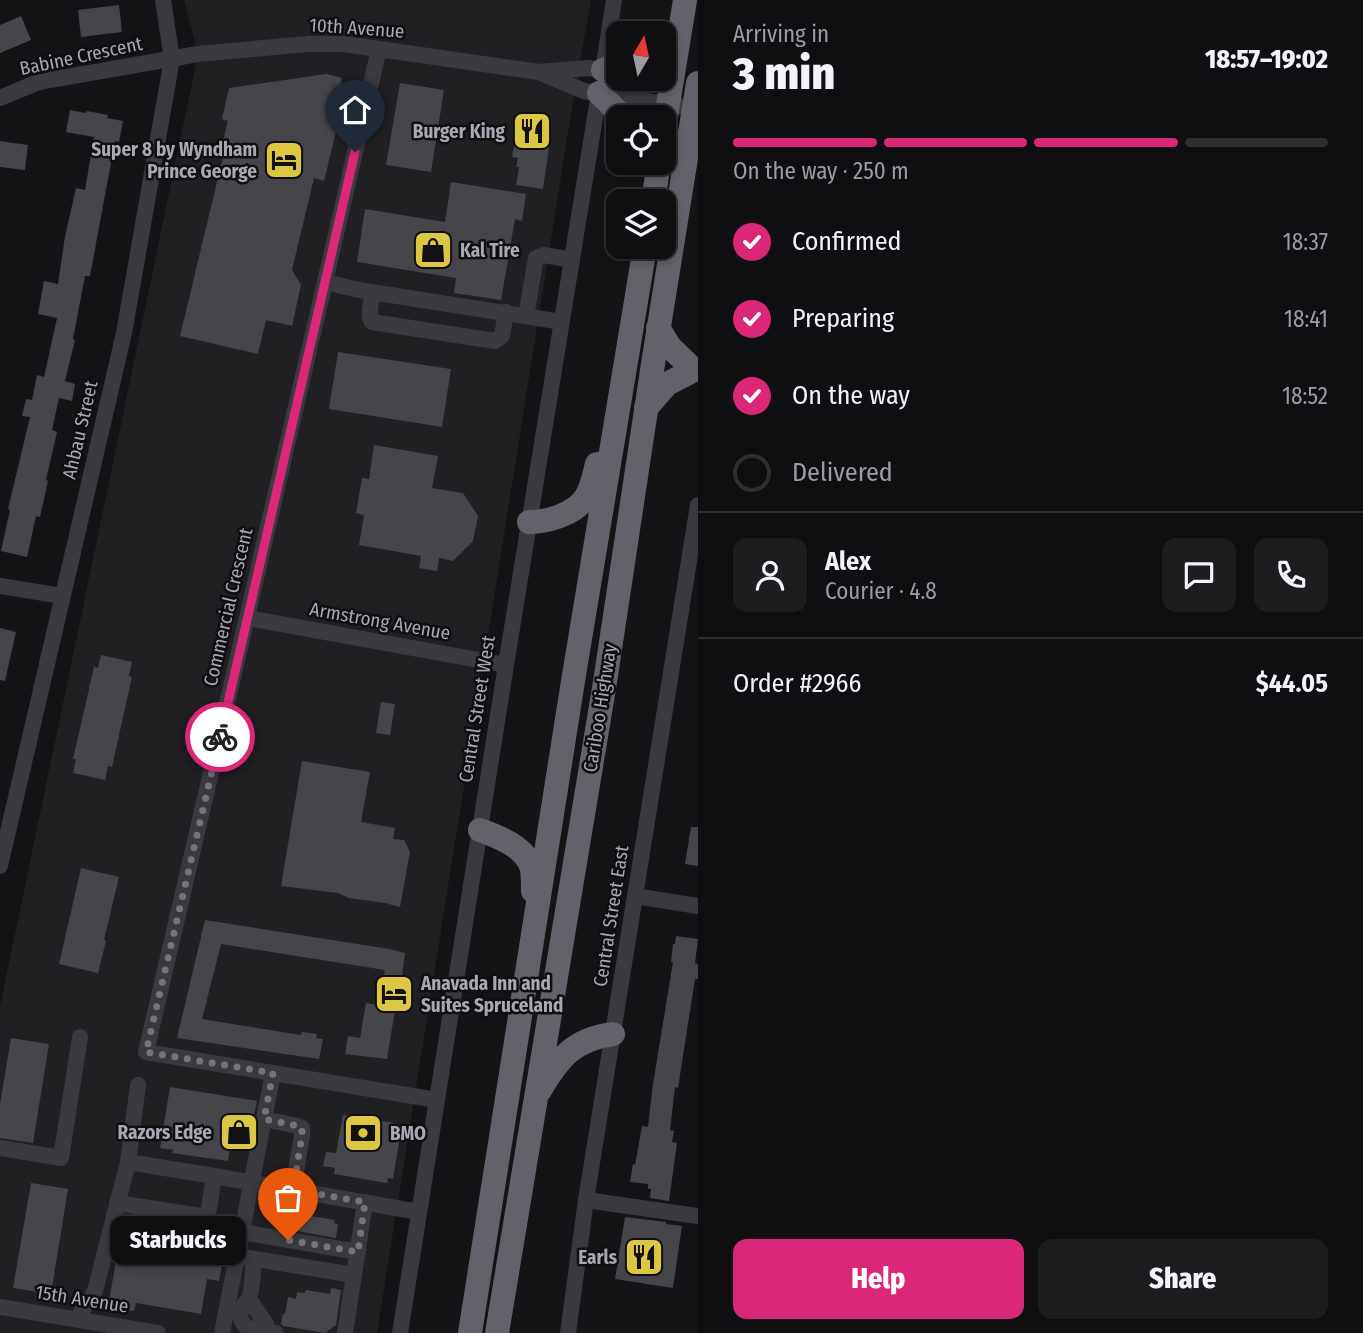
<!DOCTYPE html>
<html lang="en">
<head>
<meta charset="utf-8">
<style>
	:root { --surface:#0f0e10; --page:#1d1c1e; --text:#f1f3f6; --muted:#9b9c9f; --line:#2f2e30; --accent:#db2777 }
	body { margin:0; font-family:"Fira Sans Condensed",sans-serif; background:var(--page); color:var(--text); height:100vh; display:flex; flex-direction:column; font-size:26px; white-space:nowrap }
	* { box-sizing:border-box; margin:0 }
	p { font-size:23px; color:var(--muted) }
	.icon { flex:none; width:38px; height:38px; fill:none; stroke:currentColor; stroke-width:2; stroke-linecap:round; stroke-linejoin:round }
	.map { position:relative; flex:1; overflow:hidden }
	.drawer { display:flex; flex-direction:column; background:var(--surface); width:665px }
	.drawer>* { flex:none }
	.needle { width:46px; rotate:9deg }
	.fabs { position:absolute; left:606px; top:21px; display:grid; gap:14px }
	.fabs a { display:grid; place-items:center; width:70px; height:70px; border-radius:14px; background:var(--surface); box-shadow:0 4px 10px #0003,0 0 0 2px var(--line); font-size:35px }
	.pin { position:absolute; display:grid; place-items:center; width:60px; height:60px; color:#fff; margin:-72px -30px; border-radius:50% 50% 50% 0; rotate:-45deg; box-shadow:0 0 7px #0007 }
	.pin .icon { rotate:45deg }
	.courier { position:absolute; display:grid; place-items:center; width:70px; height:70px; margin:-35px; border:5px solid #db2777; border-radius:50%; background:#fff; color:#222; box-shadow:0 2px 9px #0007 }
	.bubble { position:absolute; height:49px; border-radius:14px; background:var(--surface); box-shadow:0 4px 10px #0003,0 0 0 2px var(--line); font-size:23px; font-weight:800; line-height:49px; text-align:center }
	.headline em { font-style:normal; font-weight:800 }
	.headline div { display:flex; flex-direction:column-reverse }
	.headline { display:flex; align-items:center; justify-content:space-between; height:119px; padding:0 35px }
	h1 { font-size:46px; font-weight:800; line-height:52px }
	.bar { display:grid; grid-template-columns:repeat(4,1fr); gap:10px 7px; align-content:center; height:84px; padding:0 35px }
	.bar i { height:9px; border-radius:5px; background:var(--line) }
	.bar .active { background:var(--accent) }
	.bar p { grid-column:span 4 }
	.line { display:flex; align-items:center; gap:18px; padding:0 35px; border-top:2px solid var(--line) }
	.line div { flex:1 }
	.round { display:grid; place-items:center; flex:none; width:74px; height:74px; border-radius:14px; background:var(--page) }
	ol { padding:0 35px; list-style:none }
	li { display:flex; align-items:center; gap:21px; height:77px }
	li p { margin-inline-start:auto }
	li .icon { padding:7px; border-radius:50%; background:var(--accent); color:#fff; stroke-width:4 }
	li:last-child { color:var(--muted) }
	li i { width:38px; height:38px; border:4px solid var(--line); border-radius:50% }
	.cta { display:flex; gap:14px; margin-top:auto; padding:14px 35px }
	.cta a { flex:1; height:80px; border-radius:14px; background:var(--accent); color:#fff; font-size:28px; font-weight:800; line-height:80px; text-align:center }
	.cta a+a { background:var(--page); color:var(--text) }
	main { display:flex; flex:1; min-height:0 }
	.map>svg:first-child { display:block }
</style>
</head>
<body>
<main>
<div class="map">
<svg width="698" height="1333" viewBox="0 0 698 1333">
	<rect width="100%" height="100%" fill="#141315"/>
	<polygon fill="#201f22" points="184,0 591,0 571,114 377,1333 0,1333 0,1006 198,54"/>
	<g fill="#46454a">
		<polygon points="119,5 122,32 81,37 78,10"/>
		<polygon points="21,16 31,40 0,53 0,25"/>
		<polygon points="326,74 342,78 334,114 340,115 324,181 314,178 292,270 301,285 292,326 266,320 258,354 180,336 223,157 219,156 228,121 222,119 229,88"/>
		<polygon points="400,83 444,90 431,172 386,165"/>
		<polygon points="70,110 86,113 87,111 108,115 107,118 123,121 119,142 115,141 90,276 85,276 73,339 75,340 65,381 75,384 72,401 59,398 52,430 57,432 46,480 48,481 40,517 36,516 27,557 1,551 10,510 8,509 30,417 22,416 26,399 32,400 37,375 44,377 57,318 38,314 44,281 58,284 65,236 76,188 85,190 94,137 66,132"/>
		<polygon points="520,114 551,119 547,141 550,141 543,189 516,185 519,167 516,167 518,158 512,157"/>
		<polygon points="0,141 28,145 25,170 0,167"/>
		<polygon points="451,182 526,194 522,221 515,219 501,300 454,293 456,278 357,262 365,209 445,222"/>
		<polygon points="338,352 451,369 442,427 329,409"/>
		<polygon points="374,445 438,456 432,488 463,493 478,516 473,541 453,561 439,558 437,571 419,568 421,556 359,545 364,515 356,513 362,478 369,479"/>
		<polygon points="0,628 16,632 5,681 0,680"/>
		<polygon points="101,655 132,662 129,676 132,677 112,767 108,766 105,780 73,773 76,759 73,759 94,667 98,668"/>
		<polygon points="381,702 395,704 390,735 376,733"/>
		<polygon points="302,761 370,772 361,822 395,828 393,839 404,840 410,852 400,907 385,903 349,898 338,893 281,886"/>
		<polygon points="691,827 698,827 698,866 685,864"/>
		<polygon points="81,868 119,877 104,940 106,941 98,973 59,964"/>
		<polygon points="205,920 389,949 405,953 401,983 408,984 405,1006 396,1004 387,1059 345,1054 348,1036 360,1038 366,1003 378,1005 385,970 221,944 202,1019 301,1035 302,1032 317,1034 316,1038 323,1039 319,1059 177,1038"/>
		<polygon points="676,936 698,939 695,963 698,964 698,979 695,979 678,1088 675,1087 670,1130 674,1131 672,1142 677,1143 669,1201 650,1198 651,1189 648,1189 648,1184 630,1182 633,1164 635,1165 642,1126 648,1127 653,1084 673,962 671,962 673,944 675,944"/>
		<polygon points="11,1038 49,1044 33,1143 0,1138 0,1104"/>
		<polygon points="170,1087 257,1101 247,1150 230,1147 228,1161 172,1153 173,1150 160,1148"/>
		<polygon points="343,1115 395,1123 393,1135 400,1136 393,1179 388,1178 387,1183 334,1174 335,1168 323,1166 326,1152 336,1153"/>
		<polygon points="31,1183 68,1189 51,1294 13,1288"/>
		<polygon points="287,1212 335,1220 334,1223 338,1224 336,1238 285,1229"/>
		<polygon points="625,1217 666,1222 666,1224 682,1226 673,1288 615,1279"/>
		<polygon points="121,1232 148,1236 146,1251 185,1257 187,1242 225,1248 219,1281 207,1279 201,1314 136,1303 134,1311 108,1307"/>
		<polygon points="331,1288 341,1290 336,1325 325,1333 283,1326 281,1324 283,1314 285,1314 288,1297 296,1299 297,1292 305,1293 306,1290 330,1294"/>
	</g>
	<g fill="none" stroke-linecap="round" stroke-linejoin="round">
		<g stroke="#3a3a3e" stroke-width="16">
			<polyline points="379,49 146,1052 437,1100"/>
			<polyline points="603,70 614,0"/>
			<polyline points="541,73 584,91 698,109"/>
			<polyline points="0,98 36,83 50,80 198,54 307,44 343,44 379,49 539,72 589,68 612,72"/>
			<polyline points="325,282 359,290 562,322"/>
			<path d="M373 292C372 301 367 314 372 322L495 341 502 336 506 312"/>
			<polyline points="526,316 536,258 544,255 572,260"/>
			<polyline points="0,586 62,596"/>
			<polyline points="248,618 506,665"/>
			<polyline points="0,866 124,333 172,59 163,0"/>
			<polyline points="635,896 698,906"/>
			<polyline points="264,1119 298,1126 302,1128 302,1135 293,1190"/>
			<polyline points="0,1148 61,1158 80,1037"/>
			<polyline points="128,1162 214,1176 419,1212"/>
			<polyline points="586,1200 698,1216"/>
			<polyline points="117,1203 201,1216 206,1214 209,1209 214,1176"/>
			<polyline points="242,1232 358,1252"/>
			<polyline points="237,1256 354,1275 365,1202"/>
			<path d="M254 1259C253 1267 252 1293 249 1299 247 1302 243 1304 242 1308 234 1331 261 1331 276 1333"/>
			<polyline points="249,1299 266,1324 268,1332"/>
			<polyline points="0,1307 158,1333"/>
			<polyline points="77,1319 95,1291 128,1162 138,1085"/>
			<polyline points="222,1333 273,1073"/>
			<polyline points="345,1333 354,1275"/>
			<polyline points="400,1333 506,665 599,93"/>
			<polyline points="568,1333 586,1200 698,505"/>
		</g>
		<g stroke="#61626a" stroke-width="24">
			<polyline points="603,70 618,65"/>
			<polyline points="599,93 623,117"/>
			<polyline points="663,135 685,0"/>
			<polyline points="653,201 659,163"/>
			<polyline points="658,328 670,347 694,370 698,370"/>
			<polyline points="646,408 667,384 694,370"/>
			<path d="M529 522C548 522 575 514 586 497 592 487 594 475 597 464"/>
			<path d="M480 830C499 837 526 847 532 869 533 876 533 884 533 891"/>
			<path d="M540 1090C559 1058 574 1039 613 1034"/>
			<polyline points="470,1333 574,675 645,247"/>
			<polyline points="497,1333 605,682 653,364 698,83"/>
		</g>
	</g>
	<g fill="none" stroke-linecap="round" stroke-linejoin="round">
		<polyline stroke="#74747c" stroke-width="7" stroke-dasharray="0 12.6" points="220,737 146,1052 273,1073 264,1119 298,1126 302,1128 302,1135 293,1190 365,1202 358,1252 288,1240"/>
		<polyline stroke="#db2777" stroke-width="9" points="220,737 355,152"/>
	</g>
	<defs>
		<g id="restaurant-square" transform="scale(2.0125)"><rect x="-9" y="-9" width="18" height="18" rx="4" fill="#dcc744" stroke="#0f0e10"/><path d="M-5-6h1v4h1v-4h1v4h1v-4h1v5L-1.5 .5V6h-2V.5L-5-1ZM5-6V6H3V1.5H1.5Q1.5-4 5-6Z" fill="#111"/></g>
		<g id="hotel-square" transform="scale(2.0125)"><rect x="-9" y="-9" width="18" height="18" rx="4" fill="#dcc744" stroke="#0f0e10"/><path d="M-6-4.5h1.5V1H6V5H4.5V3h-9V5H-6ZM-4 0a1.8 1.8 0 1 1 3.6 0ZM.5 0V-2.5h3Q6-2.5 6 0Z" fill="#111"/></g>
		<g id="shop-square" transform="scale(2.0125)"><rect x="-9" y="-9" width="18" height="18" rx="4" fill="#dcc744" stroke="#0f0e10"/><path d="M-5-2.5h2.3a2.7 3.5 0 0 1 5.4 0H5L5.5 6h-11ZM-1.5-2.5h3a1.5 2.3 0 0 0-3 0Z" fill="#111"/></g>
		<g id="bank-square" transform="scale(2.0125)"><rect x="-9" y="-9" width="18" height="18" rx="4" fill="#dcc744" stroke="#0f0e10"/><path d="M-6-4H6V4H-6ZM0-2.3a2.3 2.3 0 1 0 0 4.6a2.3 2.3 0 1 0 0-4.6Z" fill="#111"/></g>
	</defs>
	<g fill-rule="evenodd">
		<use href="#restaurant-square" x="532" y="131"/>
		<use href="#hotel-square" x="284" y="160"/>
		<use href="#shop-square" x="433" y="250"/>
		<use href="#hotel-square" x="394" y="994"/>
		<use href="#shop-square" x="239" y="1132"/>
		<use href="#bank-square" x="363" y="1133"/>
		<use href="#restaurant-square" x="644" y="1257"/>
	</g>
	<g text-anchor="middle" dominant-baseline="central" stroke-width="5" stroke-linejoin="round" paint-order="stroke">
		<g font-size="19" fill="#a7a8b3" stroke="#0f0e10">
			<text transform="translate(357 28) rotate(4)">10th Avenue</text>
			<text transform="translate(81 56) rotate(-12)">Babine Crescent</text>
			<text transform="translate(80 430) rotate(-77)">Ahbau Street</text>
			<text transform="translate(228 607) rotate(-77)">Commercial Crescent</text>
			<text transform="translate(380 621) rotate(10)">Armstrong Avenue</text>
			<text transform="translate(600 708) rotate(-81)">Cariboo Highway</text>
			<text transform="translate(477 709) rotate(-81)">Central Street West</text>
			<text transform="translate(611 916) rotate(-81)">Central Street East</text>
			<text transform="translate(82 1299) rotate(9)">15th Avenue</text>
		</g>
		<g font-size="19" font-weight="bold" fill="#a7a8b3" stroke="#0f0e10" text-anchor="end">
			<text x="505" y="131">Burger King</text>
			<text x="257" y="149">Super 8 by Wyndham<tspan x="257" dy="22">Prince George</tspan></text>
			<text x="460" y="250" text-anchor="start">Kal Tire</text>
			<text x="421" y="983" text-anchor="start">Anavada Inn and<tspan x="421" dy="22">Suites Spruceland</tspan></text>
			<text x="212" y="1132">Razors Edge</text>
			<text x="390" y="1133" text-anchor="start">BMO</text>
			<text x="617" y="1257">Earls</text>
		</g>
	</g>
</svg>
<div class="fabs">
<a><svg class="needle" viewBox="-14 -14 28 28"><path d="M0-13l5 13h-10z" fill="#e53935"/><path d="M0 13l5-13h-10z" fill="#9b9c9f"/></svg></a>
<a><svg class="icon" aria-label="locate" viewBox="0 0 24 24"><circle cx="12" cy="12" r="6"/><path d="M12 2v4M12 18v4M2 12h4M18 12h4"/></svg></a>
<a><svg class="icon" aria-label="layers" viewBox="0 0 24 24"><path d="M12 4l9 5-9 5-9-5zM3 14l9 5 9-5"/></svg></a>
</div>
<div class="pin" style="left:288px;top:1240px;background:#ea580c"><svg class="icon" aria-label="bag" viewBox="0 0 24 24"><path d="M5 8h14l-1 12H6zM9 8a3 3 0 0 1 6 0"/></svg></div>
<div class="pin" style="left:355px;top:152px;background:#1f2937"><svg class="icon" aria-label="home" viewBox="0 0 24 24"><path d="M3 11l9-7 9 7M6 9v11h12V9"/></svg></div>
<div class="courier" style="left:220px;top:737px"><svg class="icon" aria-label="bike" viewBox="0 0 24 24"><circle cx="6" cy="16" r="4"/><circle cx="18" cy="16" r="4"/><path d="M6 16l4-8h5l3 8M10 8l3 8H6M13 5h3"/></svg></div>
<div class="bubble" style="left:110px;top:1216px;width:136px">Starbucks</div>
</div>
<section class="drawer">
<div class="headline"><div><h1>3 min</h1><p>Arriving in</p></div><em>18:57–19:02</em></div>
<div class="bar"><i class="active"></i><i class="active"></i><i class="active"></i><i></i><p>On the way · 250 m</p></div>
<ol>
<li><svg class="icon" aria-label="check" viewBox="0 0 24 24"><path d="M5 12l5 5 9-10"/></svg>Confirmed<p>18:37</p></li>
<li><svg class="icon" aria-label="check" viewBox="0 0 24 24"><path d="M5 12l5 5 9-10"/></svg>Preparing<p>18:41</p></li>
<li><svg class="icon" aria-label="check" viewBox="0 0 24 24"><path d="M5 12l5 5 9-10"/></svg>On the way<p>18:52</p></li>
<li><i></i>Delivered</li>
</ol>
<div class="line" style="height:126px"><a class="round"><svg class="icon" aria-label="person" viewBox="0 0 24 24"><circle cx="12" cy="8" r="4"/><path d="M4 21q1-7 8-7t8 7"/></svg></a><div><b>Alex</b><p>Courier · 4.8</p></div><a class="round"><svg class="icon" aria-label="chat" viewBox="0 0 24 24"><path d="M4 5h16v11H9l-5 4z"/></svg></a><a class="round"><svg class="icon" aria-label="phone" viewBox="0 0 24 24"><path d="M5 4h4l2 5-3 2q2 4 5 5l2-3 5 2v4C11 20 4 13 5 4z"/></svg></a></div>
<div class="line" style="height:91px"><div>Order #2966</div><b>$44.05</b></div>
<div class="cta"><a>Help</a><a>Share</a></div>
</section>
</main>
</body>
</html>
